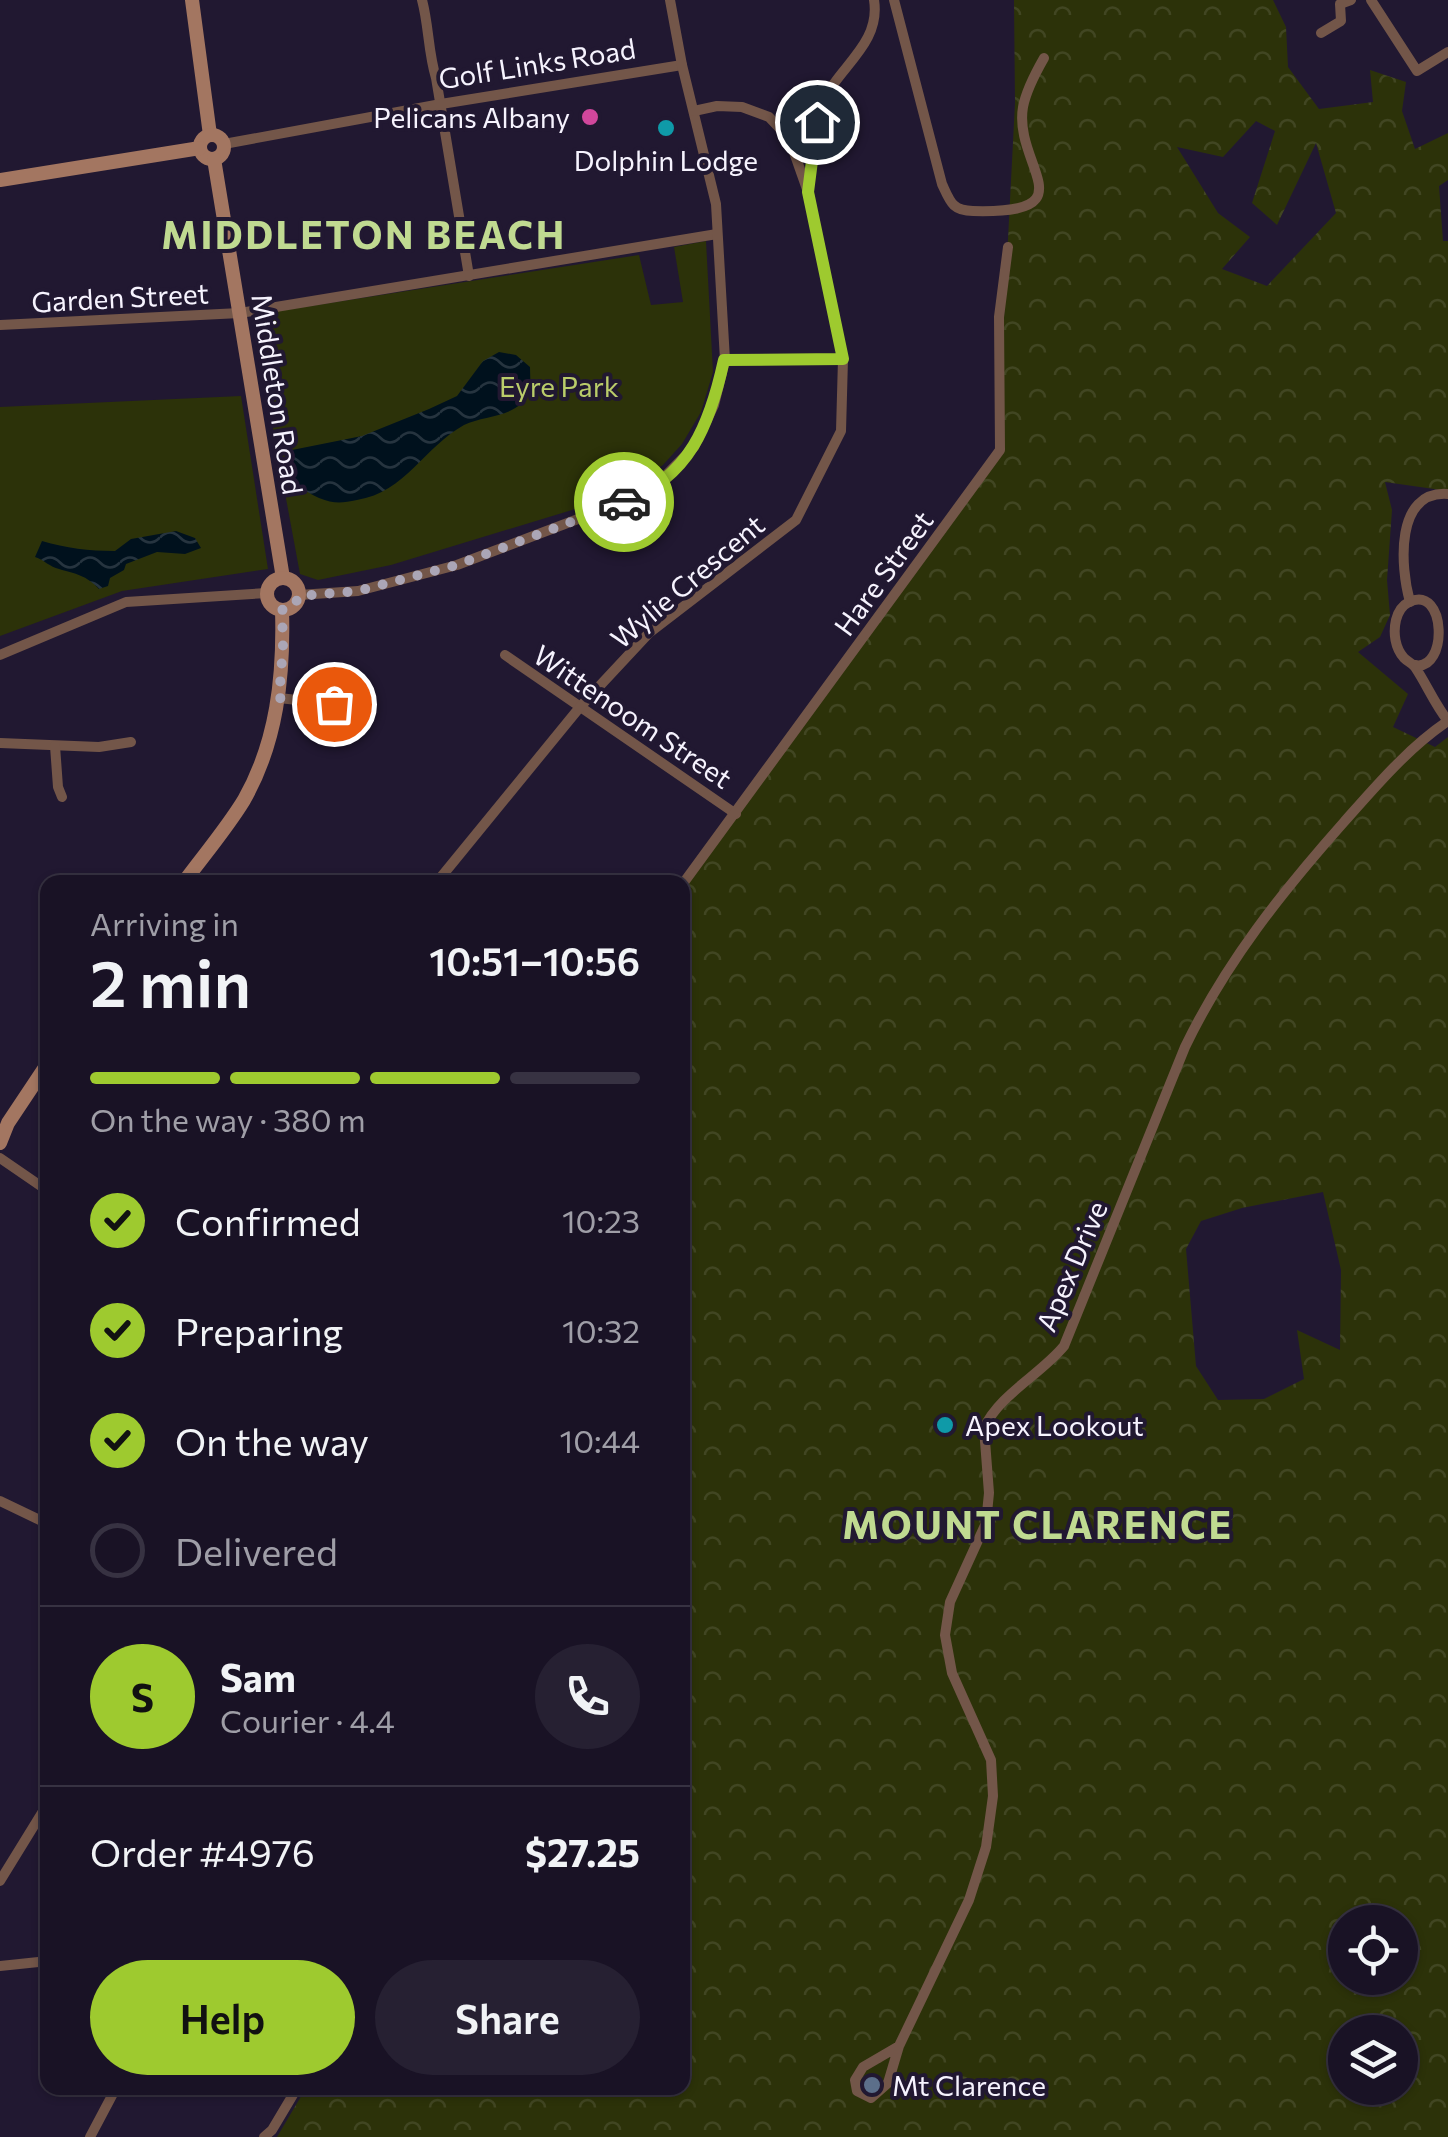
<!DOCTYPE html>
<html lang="en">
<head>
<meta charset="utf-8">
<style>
	:root { --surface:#191225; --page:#262032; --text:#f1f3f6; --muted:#9f9ea7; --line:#373242; --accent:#9eca2f }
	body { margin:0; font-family:Commissioner,sans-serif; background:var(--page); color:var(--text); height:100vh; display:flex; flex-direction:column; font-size:38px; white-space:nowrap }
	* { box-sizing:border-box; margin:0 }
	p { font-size:32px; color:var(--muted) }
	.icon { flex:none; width:55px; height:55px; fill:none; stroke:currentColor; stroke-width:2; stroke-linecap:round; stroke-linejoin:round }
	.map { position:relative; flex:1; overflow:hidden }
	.sheet { position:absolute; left:40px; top:875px; width:650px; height:1220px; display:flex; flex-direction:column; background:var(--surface); border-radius:20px; box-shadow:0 2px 8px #0004,0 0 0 2px var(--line) }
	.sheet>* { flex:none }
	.buttons { position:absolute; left:1328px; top:1905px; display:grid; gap:20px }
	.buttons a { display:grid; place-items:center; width:90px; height:90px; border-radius:50%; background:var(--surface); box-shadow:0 2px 8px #0004,0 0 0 2px var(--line); font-size:50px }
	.pin { position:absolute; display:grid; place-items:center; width:85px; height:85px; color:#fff; margin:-42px; border:5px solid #fff; border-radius:50%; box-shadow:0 2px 10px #0007 }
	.courier { position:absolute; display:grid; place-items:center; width:100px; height:100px; margin:-50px; border:8px solid #9eca2f; border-radius:50%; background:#fff; color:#222; box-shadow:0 2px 12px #0007 }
	.head em { font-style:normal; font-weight:600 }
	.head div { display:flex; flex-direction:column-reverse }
	.head { display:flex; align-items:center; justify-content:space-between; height:170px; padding:0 50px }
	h1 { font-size:65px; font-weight:600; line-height:75px }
	.bar { display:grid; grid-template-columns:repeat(4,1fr); gap:15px 10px; align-content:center; height:120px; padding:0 50px }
	.bar i { height:12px; border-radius:8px; background:var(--line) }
	.bar .current { background:var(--accent) }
	.bar p { grid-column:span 4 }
	.line { display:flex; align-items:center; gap:25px; padding:0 50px; border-top:2px solid var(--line) }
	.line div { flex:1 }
	.round { display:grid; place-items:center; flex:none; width:105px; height:105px; border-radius:52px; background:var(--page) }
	ol { padding:0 50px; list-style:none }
	li { display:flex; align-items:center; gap:30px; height:110px }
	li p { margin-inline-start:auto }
	li .icon { padding:10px; border-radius:50%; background:var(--accent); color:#111; stroke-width:4 }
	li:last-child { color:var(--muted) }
	li i { width:55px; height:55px; border:5px solid var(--line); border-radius:50% }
	.button { display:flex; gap:20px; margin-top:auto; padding:20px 50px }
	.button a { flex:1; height:115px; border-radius:60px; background:var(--accent); color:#111; font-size:40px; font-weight:600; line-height:115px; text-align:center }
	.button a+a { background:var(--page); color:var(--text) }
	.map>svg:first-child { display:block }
</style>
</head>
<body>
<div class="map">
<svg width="1448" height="2137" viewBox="0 0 1448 2137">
	<defs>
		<pattern id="forest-crowns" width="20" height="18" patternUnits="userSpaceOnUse" patternTransform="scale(2.5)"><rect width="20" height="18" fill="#2c3209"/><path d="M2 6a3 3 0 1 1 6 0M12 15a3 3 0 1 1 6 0" fill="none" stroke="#414622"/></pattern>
		<pattern id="water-waves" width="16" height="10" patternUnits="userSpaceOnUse" patternTransform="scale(2.5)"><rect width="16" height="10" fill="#00111d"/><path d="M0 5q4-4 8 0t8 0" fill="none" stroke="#26343f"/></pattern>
	</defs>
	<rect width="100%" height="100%" fill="#211831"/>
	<path fill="url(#forest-crowns)" fill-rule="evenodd" d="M1014 0H1273L1286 27 1288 67 1319 109 1373 102 1370 70 1406 82 1402 111 1415 149 1448 133V180L1439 186 1443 241H1448V491L1385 482 1392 510 1387 580 1390 615 1380 637 1358 652 1408 694 1393 727 1435 747 1448 737V2137H277L306 2088H682L683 885 997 454 1015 103ZM1256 121 1275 131 1252 203 1277 225 1316 143 1336 213 1267 286 1222 269 1250 237 1218 213 1177 147 1223 157ZM1323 1192 1341 1270 1340 1350 1297 1330 1304 1379 1264 1399 1218 1400 1196 1366 1186 1249 1201 1221 1242 1208ZM1345 1922H1400V1978H1345ZM1345 2032H1400V2088H1345Z"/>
	<g fill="#2c3209">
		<polygon points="706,241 713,372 701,412 682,444 663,465 638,482 572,510 391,565 318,580 300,574 252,315 639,255 651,305 683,302 674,247"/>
		<polygon points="241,396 268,569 122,591 0,636 0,407"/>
	</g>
	<g fill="url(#water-waves)">
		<path d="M499 352 516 355 530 367C530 381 533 392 522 403 506 418 482 416 464 425 424 447 406 492 357 500 342 503 334 504 319 498 296 488 289 475 287 451L362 436 429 409 457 396 483 361Z"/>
		<path d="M176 531 195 538 201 548 185 554 157 552 126 564 124 570 110 578 108 586 99 589C86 575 76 574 59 569 50 567 44 560 35 557L42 541C66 548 89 551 115 551L131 539Z"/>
	</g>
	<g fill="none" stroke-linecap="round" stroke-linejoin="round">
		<g stroke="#735649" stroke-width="10">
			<path d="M422 0C429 26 428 52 436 78L469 276"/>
			<path d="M894 0 942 184C950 201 952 211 973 211 1091 214 1013 166 1023 107 1026 91 1036 72 1044 58"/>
			<polyline points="1371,0 1417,71 1448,52"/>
			<polyline points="1321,33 1341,21 1340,4 1351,0"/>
			<polyline points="224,144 441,104 682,65"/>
			<path d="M809 186C813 159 810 127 823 101 840 66 881 43 874 0"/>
			<polyline points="0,325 240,313 717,234"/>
			<polyline points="725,360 843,359"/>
			<polyline points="299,595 358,591 457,565 649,492 694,447 714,405 725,360 716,204 682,65 670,0"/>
			<path d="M1410 602C1400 566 1395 490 1448 494"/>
			<polyline points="0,655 126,602 267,593"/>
			<polyline points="505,655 736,814"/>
			<path d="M1415 665C1448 672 1447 584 1409 602 1401 606 1398 612 1396 620 1393 633 1395 648 1404 658 1408 662 1412 663 1415 667 1427 685 1434 703 1448 721"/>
			<polyline points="279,698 334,704"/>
			<polyline points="0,743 99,747 131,742"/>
			<polyline points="55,746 58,787 62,797"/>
			<polyline points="437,882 580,707 649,633 796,520 841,431 843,359 808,192 789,138 769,117 742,107 717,106 694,111"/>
			<polyline points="682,885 1000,450 999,317 1008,247"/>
			<polyline points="0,1158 48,1191"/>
			<polyline points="0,1501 48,1524"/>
			<polyline points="0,1881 48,1803"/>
			<polyline points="0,1966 48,1961"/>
			<path d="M899 2046 863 2067 855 2080 857 2091 871 2098 888 2083 899 2046 969 1900 986 1847 993 1796 991 1760 952 1673 945 1635 950 1602 986 1523 989 1493 984 1428C1000 1394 1040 1375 1064 1346L1185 1047C1226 962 1282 892 1344 822 1376 786 1408 748 1448 721"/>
			<polyline points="90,2137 116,2088"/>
			<polyline points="264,2137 272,2130 297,2088"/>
		</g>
		<g stroke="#a37661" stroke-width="14">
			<polyline points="192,0 210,135"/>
			<circle cx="212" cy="147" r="12"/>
			<polyline points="214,159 283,578"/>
			<polyline points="0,180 200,148"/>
			<circle cx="283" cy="594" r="16"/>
			<path d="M184 882C204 855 227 828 244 800 277 742 284 676 282 610"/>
			<polyline points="0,1143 8,1123 48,1063"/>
		</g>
	</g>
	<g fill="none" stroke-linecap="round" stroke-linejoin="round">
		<polyline stroke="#aba6b6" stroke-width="10" stroke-dasharray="0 18" points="334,704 279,698 283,647 282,610 294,606 299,596 358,591 457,565 624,502"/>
		<path stroke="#9eca2f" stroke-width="12" d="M624 502C690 477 710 424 724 360L843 359 808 192 817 122"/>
	</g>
	<circle fill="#d1479c" stroke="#211831" stroke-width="4" cx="590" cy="117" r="10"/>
	<g fill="#0f9aa8" stroke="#211831" stroke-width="4">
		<circle cx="666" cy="128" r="10"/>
		<circle cx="945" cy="1425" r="10"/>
	</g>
	<circle fill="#5c6f8a" stroke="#211831" stroke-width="4" cx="872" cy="2085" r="10"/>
	<g text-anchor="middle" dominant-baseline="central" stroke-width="8" stroke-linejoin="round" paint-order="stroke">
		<g font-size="28" fill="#f6f3fe" stroke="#211831">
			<text transform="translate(537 63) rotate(-9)">Golf Links Road</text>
			<text transform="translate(120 297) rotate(-3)">Garden Street</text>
			<text transform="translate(278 394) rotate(81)">Middleton Road</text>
			<text transform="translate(883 573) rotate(-54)">Hare Street</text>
			<text transform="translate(687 581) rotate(-40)">Wylie Crescent</text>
			<text transform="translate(633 716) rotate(34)">Wittenoom Street</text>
			<text transform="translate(1071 1266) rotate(-67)">Apex Drive</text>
		</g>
		<g font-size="28" fill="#f6f3fe" stroke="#211831" text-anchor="start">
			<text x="570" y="117" text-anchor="end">Pelicans Albany</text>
			<text x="666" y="160" text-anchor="middle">Dolphin Lodge</text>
			<text x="965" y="1425">Apex Lookout</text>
			<text x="892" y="2085">Mt Clarence</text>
		</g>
		<g font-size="28" fill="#bacc6a" stroke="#211831">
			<text x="559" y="386">Eyre Park</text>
		</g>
		<g font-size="38" font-weight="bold" letter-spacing="2.5" fill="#c0da91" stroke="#211831">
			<text x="364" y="233">MIDDLETON BEACH</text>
			<text x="1038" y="1523">MOUNT CLARENCE</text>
		</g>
	</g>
</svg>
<div class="buttons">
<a><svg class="icon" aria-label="locate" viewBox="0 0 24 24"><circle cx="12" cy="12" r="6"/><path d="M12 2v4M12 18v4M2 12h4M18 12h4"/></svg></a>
<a><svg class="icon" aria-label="layers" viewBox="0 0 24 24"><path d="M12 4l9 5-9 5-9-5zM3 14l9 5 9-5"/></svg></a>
</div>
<div class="pin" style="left:334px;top:704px;background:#ea580c"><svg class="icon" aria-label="bag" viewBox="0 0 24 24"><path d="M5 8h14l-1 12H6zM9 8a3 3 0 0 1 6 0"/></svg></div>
<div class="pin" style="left:817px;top:122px;background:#1f2937"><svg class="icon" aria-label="home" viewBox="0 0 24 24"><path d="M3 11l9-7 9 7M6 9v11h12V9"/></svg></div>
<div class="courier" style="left:624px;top:502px"><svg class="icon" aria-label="car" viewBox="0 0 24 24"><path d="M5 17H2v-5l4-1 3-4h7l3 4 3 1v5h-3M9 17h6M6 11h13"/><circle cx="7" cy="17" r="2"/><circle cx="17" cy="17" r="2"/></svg></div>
<section class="sheet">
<div class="head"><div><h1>2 min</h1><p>Arriving in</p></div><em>10:51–10:56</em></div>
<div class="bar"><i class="current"></i><i class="current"></i><i class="current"></i><i></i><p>On the way · 380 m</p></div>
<ol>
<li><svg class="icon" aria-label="check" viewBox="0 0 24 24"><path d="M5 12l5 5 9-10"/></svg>Confirmed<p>10:23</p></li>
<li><svg class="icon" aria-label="check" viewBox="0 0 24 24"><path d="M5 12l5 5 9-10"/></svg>Preparing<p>10:32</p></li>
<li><svg class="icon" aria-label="check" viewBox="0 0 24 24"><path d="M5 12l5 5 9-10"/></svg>On the way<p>10:44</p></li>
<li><i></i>Delivered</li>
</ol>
<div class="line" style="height:180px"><b class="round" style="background:var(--accent);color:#111">S</b><div><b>Sam</b><p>Courier · 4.4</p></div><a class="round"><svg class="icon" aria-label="phone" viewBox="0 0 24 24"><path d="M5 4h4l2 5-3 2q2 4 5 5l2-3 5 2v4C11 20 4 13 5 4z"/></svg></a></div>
<div class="line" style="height:130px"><div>Order #4976</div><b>$27.25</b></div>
<div class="button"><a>Help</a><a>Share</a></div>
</section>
</div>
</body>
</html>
